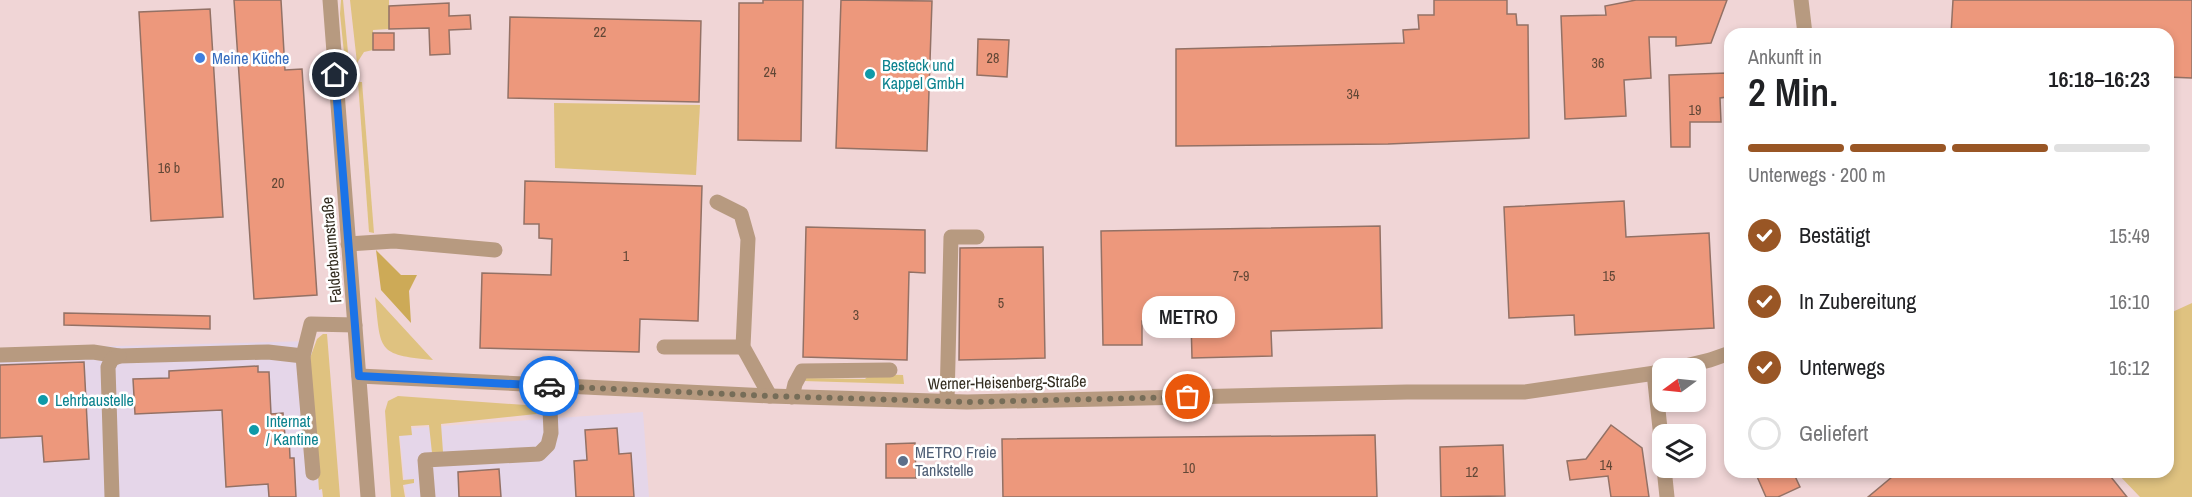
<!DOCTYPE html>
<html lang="de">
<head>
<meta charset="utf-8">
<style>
	:root { --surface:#fff; --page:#f6f6f6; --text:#202124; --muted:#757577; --line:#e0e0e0; --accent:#995625 }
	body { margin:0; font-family:"Archivo Narrow",sans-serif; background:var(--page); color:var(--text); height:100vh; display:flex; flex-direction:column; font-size:22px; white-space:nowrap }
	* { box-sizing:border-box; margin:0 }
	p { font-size:20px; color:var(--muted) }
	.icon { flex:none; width:33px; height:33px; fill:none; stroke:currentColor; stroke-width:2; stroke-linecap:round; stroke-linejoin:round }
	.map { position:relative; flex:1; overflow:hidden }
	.side { position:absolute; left:1724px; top:28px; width:450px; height:450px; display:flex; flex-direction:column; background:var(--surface); border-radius:18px; box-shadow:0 3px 9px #0003 }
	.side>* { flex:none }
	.needle { width:39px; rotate:255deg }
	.buttons { position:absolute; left:1652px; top:358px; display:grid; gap:12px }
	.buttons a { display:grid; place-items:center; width:54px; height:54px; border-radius:12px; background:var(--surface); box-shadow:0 3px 9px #0003; font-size:30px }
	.pin { position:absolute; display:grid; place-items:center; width:51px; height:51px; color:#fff; margin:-26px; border:3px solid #fff; border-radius:50%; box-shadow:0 2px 6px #0007 }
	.courier { position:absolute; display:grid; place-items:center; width:60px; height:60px; margin:-30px; border:4px solid #1a73e8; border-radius:50%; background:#fff; color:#222; box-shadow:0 2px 8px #0007 }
	.bubble { position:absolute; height:42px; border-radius:18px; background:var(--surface); box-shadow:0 3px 9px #0003; font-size:20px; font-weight:600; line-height:42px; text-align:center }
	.summary em { font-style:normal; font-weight:600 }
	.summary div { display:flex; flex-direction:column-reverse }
	.summary { display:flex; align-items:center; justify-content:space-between; height:102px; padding:0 24px }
	h1 { font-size:39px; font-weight:600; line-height:45px }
	.bar { display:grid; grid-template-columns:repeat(4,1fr); gap:9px 6px; align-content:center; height:72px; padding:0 24px }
	.bar i { height:8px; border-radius:4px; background:var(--line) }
	.bar .on { background:var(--accent) }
	.bar p { grid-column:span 4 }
	ol { padding:0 24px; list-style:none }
	li { display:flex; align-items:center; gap:18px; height:66px }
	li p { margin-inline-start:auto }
	li .icon { padding:6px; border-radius:50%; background:var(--accent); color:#fff; stroke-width:4 }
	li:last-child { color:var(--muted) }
	li i { width:33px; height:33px; border:3px solid var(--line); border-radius:50% }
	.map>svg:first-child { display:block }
</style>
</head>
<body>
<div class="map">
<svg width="2192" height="497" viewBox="0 0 2192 497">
	<rect width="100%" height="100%" fill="#f4e5c3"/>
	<path fill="#f0d5d6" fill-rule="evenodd" d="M0 0H2192V497H0ZM1730 34H2168V472H1730ZM1662 369H1695V402H1662ZM1662 435H1695V468H1662Z"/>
	<g fill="#e5d6e9">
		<polygon points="311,341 322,497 0,497 0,349"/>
		<polygon points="643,412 649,497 406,497 399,429"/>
	</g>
	<g fill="#dfc280">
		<polygon points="341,0 343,0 349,63 345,63 340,14"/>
		<polygon points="350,0 389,0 389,29 373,30 373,50 364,52 357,63"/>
		<polygon points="358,82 362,82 374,233 369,232"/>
		<polygon points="554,103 700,105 696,175 555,168"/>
		<path d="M375 297 433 360C376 355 381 350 375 297Z"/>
		<polygon points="2192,303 2192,497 2140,497 2117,473 2168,472 2168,314"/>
		<polygon points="323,334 327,334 340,497 323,497 322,489 319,490 310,358 317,339"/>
		<polygon points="870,374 903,375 904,384 803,381 804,378 865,379"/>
		<polygon points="398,396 540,406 541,410 536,414 441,424 443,452 432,453 429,425 411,426 412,435 399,436 403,480 414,479 414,483 403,485 405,497 391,497 385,411 388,401"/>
	</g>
	<polygon fill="#cdaa57" points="376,250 401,275 417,275 409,291 411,323 381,290"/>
	<g fill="#ed987c" stroke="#937165" stroke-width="1.5">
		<polygon points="234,0 281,0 285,70 302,69 317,295 254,299"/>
		<polygon points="763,0 803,0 801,141 738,140 739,3 763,3"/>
		<polygon points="841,0 932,1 927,151 836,148"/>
		<polygon points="1434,0 1507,0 1507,14 1516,14 1517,25 1528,25 1529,138 1388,144 1176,146 1176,49 1404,43 1403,30 1419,29 1418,15 1434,15"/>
		<polygon points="1636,0 1727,0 1711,43 1676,46 1676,37 1649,37 1651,78 1624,80 1626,116 1565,119 1561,16 1606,15 1605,6"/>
		<polygon points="1953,0 2192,0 2192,78 2168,77 2168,34 1951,34"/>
		<polygon points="449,3 449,16 470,15 471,29 449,30 450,54 430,55 429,28 389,29 389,6"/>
		<polygon points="210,9 223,217 151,221 139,12"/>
		<polygon points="510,17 701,21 699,102 508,98"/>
		<rect x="373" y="33" width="21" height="17"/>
		<polygon points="978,39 1009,40 1007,77 977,75"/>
		<polygon points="1727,73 1727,97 1720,98 1721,122 1690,122 1690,147 1671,147 1669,75"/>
		<polygon points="525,181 702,186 698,321 640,319 639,352 480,348 482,273 551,275 552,239 539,238 539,224 524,224"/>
		<polygon points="1624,201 1626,237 1709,233 1714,328 1575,335 1574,315 1509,318 1504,207"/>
		<polygon points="1380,226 1382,328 1271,331 1272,356 1192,358 1191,320 1142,321 1142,345 1103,345 1101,231"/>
		<polygon points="806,227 925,230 925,273 909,272 907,360 803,357"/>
		<polygon points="1043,247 1045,358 959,360 960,248"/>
		<polygon points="64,313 210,316 210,329 64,325"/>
		<polygon points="84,362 89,459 44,462 42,436 0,438 0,365"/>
		<polygon points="258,366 258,372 269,372 271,414 283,413 285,436 289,435 290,458 294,458 296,497 269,497 268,484 226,487 222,410 135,414 133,379 169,378 169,371"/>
		<polygon points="1611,425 1642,448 1649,497 1611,497 1608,476 1570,480 1567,461 1586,459"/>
		<polygon points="617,428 619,454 631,453 634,497 576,497 574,461 587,460 585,430"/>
		<polygon points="1375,435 1377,497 1003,497 1002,439"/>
		<polygon points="915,443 916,478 886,478 886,444"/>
		<polygon points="1503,445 1505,496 1441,497 1440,447"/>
		<polygon points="499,469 501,497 459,497 458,472"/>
		<polygon points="1755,472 1793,472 1800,487 1778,497 1766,497"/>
		<polygon points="1898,472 2107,472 2127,497 1868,497"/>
	</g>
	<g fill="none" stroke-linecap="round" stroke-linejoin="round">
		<g stroke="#b79a80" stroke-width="15">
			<polyline points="330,0 368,497"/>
			<polyline points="1801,0 1805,34"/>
			<polyline points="717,202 741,214 748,239 743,347 770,396"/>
			<polyline points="348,244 394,241 495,250"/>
			<polyline points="664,347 743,347"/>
			<polyline points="0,355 93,352 119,356 268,352 303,356"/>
			<polyline points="1673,369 1710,360 1730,353"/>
			<polyline points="1654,373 1662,447"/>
			<polyline points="359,376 770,396 967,402 1407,392 1524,392 1662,372"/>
			<polyline points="792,397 795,384 802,371 890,370"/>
			<polyline points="947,401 951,237 977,237"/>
			<polyline points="1664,468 1667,497"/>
			<polyline points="313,473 303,356 311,324 355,325"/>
			<polyline points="112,497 108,367 112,359 119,356"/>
			<polyline points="428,497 425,460 539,454 548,445 551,433 549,385"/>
		</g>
	</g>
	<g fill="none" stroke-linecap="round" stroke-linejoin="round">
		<polyline stroke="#766d58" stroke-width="6" stroke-dasharray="0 10.8" points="549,386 770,396 967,402 1188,397"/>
		<polyline stroke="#1a73e8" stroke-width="8" points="335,75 359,376 549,386"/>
	</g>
	<circle fill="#3f7fe0" stroke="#fff" stroke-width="2" cx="200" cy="58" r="6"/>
	<g fill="#0f9aa8" stroke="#fff" stroke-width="2">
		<circle cx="870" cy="74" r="6"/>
		<circle cx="43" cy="400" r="6"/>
		<circle cx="254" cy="430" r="6"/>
	</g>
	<circle fill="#5c6f8a" stroke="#fff" stroke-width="2" cx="903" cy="461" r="6"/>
	<g text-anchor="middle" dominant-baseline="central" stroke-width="5" stroke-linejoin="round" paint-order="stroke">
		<g font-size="14" fill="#614736">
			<text x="600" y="32">22</text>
			<text x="993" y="58">28</text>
			<text x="1598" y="63">36</text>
			<text x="770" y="72">24</text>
			<text x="1353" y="94">34</text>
			<text x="1695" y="110">19</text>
			<text x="169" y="168">16 b</text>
			<text x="278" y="183">20</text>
			<text x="626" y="256">1</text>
			<text x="1241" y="276">7-9</text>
			<text x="1609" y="276">15</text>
			<text x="1001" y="303">5</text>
			<text x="856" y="315">3</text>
			<text x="1606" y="465">14</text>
			<text x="1189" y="468">10</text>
			<text x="1472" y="472">12</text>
		</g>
		<g font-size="16" fill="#366cbe" stroke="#fff" text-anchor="start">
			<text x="212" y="58">Meine Küche</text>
		</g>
		<g font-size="16" fill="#0d838f" stroke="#fff" text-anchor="start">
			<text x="882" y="65">Besteck und<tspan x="882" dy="18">Kappel GmbH</tspan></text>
			<text x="55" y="400">Lehrbaustelle</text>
			<text x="266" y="421">Internat<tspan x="266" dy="18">/ Kantine</tspan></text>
		</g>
		<g font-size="16" fill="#322c1f" stroke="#fff">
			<text transform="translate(331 250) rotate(-95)">Falderbaumstraße</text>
			<text transform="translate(1007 382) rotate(-1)">Werner-Heisenberg-Straße</text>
		</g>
		<g font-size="16" fill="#4e5e75" stroke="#fff" text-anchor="start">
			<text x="915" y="452">METRO Freie<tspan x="915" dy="18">Tankstelle</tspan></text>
		</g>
	</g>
</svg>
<div class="buttons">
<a><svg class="needle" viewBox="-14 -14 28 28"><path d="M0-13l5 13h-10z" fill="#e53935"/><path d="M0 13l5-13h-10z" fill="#757577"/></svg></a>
<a><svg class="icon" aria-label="layers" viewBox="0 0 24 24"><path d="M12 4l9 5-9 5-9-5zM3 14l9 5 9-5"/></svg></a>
</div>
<div class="pin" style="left:1188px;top:397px;background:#ea580c"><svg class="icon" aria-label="bag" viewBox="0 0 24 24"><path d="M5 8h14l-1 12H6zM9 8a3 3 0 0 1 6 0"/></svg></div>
<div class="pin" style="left:335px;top:75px;background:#1f2937"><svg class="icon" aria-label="home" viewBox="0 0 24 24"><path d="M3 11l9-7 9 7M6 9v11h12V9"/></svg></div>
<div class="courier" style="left:549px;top:386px"><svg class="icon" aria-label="car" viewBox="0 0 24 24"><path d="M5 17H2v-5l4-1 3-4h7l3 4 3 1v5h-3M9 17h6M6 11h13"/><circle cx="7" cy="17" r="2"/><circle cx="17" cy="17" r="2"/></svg></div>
<div class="bubble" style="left:1142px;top:296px;width:93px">METRO</div>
<section class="side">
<div class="summary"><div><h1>2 Min.</h1><p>Ankunft in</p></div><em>16:18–16:23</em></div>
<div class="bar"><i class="on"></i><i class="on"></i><i class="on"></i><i></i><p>Unterwegs · 200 m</p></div>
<ol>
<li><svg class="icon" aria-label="check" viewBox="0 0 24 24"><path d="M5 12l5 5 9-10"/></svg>Bestätigt<p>15:49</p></li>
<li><svg class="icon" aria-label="check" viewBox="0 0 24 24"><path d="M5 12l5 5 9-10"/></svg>In Zubereitung<p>16:10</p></li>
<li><svg class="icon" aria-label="check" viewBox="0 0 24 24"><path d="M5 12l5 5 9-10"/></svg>Unterwegs<p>16:12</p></li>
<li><i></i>Geliefert</li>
</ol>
</section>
</div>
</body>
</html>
